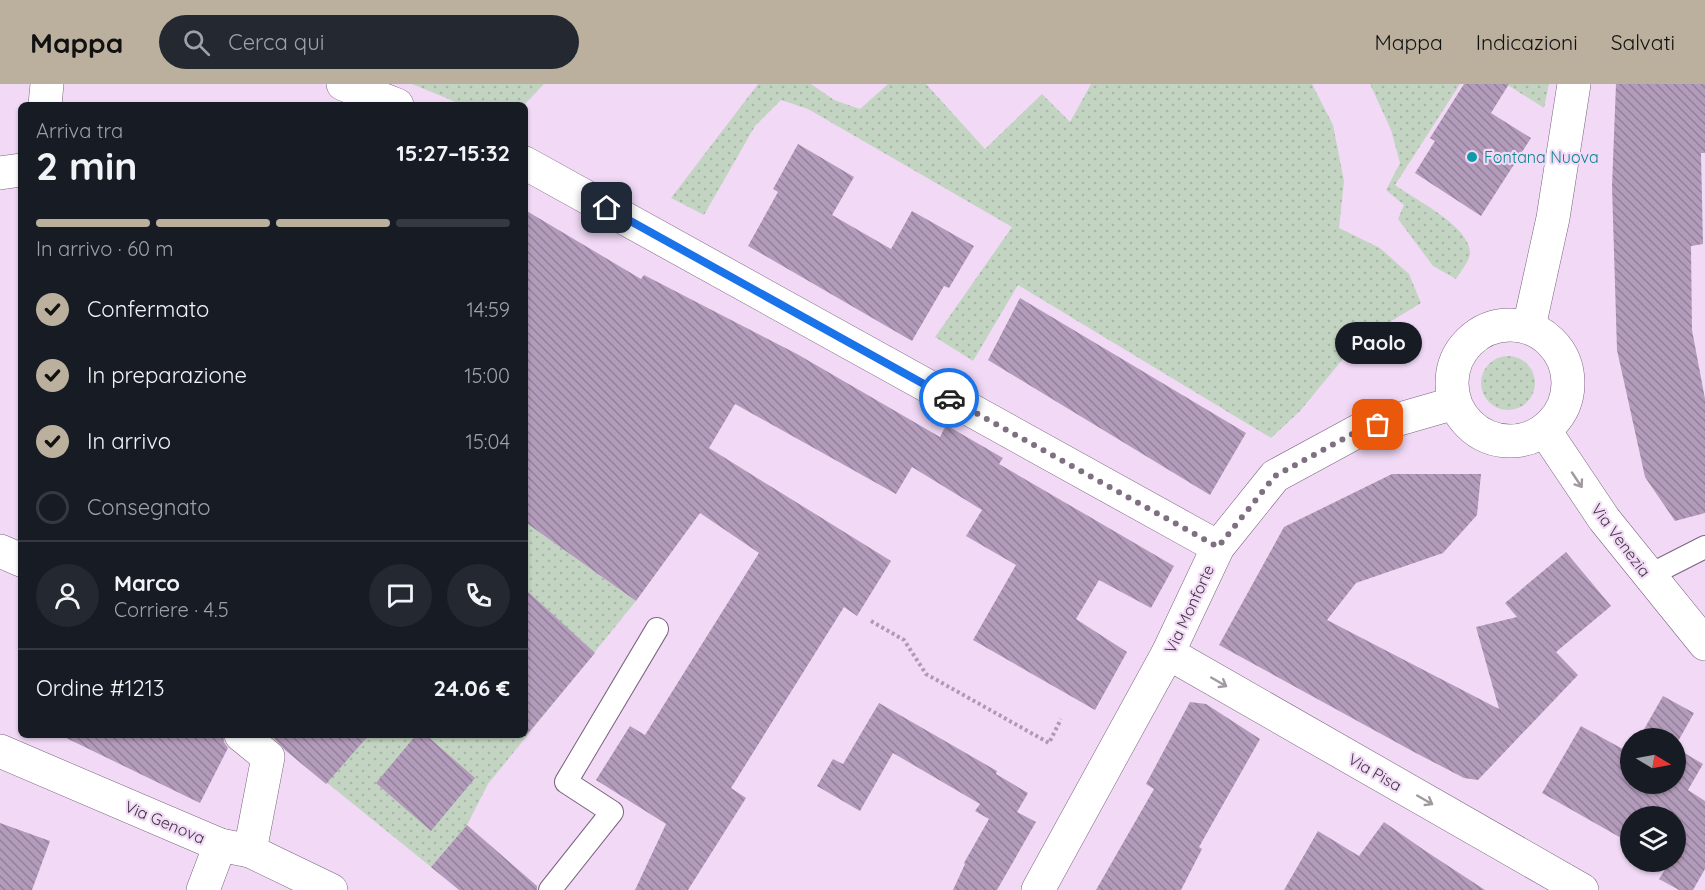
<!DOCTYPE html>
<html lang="it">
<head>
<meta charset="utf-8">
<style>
	:root { --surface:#171b24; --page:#242831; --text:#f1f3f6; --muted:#9ea1a6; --line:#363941; --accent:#bbb09d }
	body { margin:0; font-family:Quicksand,sans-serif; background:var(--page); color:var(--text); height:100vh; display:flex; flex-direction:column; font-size:22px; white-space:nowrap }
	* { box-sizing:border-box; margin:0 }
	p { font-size:20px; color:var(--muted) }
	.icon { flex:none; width:33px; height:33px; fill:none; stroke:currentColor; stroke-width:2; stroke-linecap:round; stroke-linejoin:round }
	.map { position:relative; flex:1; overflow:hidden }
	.side { position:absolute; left:18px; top:18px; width:510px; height:636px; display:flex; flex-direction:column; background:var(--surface); border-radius:9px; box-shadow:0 2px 4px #0004 }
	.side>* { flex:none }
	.needle { width:39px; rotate:100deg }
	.fabs { position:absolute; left:1620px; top:644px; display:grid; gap:12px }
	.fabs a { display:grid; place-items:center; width:66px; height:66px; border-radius:50%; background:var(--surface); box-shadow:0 2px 4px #0004; font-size:30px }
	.pin { position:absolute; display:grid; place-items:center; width:51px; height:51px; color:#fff; margin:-26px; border-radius:12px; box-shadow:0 3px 9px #0006 }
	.courier { position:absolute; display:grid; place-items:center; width:60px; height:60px; margin:-30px; border:4px solid #1a73e8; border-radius:50%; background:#fff; color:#222; box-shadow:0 2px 8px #0007 }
	.bubble { position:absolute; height:42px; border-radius:21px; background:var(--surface); box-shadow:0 2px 4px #0004; font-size:20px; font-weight:800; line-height:42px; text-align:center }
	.summary em { font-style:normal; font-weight:800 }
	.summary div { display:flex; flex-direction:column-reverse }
	.summary { display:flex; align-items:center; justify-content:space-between; height:102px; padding:0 18px }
	h1 { font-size:39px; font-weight:800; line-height:45px }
	.bar { display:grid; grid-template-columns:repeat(4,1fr); gap:9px 6px; align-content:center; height:72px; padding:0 18px }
	.bar i { height:8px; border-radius:4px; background:var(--line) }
	.bar .selected { background:var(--accent) }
	.bar p { grid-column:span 4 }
	.line { display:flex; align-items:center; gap:15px; padding:0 18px; border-top:2px solid var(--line) }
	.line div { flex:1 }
	.round { display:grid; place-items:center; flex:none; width:63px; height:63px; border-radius:32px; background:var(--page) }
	ol { padding:0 18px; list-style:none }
	li { display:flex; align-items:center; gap:18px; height:66px }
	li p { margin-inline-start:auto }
	li .icon { padding:6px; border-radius:50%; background:var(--accent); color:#111; stroke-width:4 }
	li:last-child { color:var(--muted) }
	li i { width:33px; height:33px; border:3px solid var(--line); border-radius:50% }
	header { display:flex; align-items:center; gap:36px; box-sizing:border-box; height:84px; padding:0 30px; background:var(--accent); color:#111 }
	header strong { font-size:28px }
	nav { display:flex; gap:33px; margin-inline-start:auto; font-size:21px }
	.search { width:420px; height:54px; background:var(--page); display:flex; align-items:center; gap:15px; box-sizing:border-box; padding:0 21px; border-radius:33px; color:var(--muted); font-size:22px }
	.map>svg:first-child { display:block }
</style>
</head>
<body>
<header>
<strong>Mappa</strong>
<div class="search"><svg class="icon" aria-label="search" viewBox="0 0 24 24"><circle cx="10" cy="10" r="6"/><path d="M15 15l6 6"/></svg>Cerca qui</div>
<nav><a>Mappa</a><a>Indicazioni</a><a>Salvati</a></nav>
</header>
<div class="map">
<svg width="1705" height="806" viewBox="0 0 1705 806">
	<defs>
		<pattern id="grass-dots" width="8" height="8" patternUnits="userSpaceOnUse" patternTransform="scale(1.5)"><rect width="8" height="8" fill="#c3d5c2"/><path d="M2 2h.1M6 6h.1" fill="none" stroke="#a9b7a8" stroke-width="1.8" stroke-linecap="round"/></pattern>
		<pattern id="building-back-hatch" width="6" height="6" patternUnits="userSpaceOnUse" patternTransform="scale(1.5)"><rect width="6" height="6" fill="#b39cbb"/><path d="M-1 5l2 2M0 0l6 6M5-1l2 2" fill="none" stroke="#93809a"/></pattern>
	</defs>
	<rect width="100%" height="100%" fill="#f2daf7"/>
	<g fill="url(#grass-dots)">
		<polygon points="412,0 544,0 524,21 463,21"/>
		<polygon points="758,0 811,0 834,16 860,25 888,0 926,0 985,65 1042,10 1070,38 1091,0 1312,0 1333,41 1344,97 1339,144 1380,164 1409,190 1421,219 1357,258 1300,327 1271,354 1018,201 973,277 935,253 1012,143 808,25 781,16 755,42 704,131 671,114"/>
		<path d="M1370 0H1460L1395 101C1414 115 1472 143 1470 170 1469 178 1460 188 1456 195L1433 182 1398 135 1404 121 1386 106 1400 79 1391 46Z"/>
		<polygon points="1506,0 1549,0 1544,24"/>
		<circle cx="1508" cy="299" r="27"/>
		<polygon points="525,438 636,517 488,700 467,741 431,783 268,651 525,651"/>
	</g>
	<g fill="url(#building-back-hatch)">
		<polygon points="1464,0 1509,0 1491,29 1531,54 1481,132 1415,89 1435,57 1430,54"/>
		<polygon points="1616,0 1705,0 1705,69 1701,69 1703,160 1691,162 1692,246 1705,315 1705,429 1675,437 1645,393 1617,266 1612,102"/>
		<polygon points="798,60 854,93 832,131 891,165 912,127 974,162 949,204 944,202 912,257 748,162 778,108 773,105"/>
		<polygon points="525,126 641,195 644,191 797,270 940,353 946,341 1003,374 999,380 1174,482 1151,524 1099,496 1076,535 1127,568 1095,626 973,556 1016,481 966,452 982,426 912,383 896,410 735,320 709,364 891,477 857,532 844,523 731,704 746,714 688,806 635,806 666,740 596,696 630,642 645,651 759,469 700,429 636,517 525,438"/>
		<polygon points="1020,214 1246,349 1210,411 988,276"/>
		<polygon points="1392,390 1481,390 1477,431 1443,469 1356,499 1327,536 1499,625 1476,543 1517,533 1505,519 1566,468 1611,522 1556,568 1578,591 1478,696 1464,694 1414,668 1219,561 1284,443"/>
		<polygon points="525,505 595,569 525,653"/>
		<polygon points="1663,612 1694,629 1676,661 1676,654 1639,654"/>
		<polygon points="1190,618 1206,620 1260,655 1199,763 1202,765 1181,806 1096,806 1154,705 1146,700"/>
		<polygon points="879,619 997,687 996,690 1028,709 1017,728 1036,738 997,806 953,806 965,780 964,779 989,735 975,727 980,720 893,669 860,727 817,702 833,675 843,680"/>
		<polygon points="1581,642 1630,669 1630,699 1676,699 1676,664 1703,680 1688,706 1705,717 1705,785 1693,806 1679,806 1659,795 1668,781 1661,777 1676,777 1676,732 1630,732 1630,759 1542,709"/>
		<polygon points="60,651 223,651 224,658 228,664 200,719"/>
		<polygon points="271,651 369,651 326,700 285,666"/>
		<polygon points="416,651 426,651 475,694 431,747 376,699"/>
		<polygon points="1384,738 1424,766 1485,806 1284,806 1318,747 1359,772"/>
		<polygon points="0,739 50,757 32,806 0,806"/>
		<polygon points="467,741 537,802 537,806 459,806 431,783"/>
	</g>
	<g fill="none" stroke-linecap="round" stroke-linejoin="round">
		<g stroke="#7a647e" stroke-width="24">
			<g id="lane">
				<polyline points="1648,492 1705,463"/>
				<polyline points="550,806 612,728 566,698 657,545"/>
			</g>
		</g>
		<g stroke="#7a647e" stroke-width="34">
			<g id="street">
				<polyline points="343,0 397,21"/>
				<polyline points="45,21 47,0"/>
				<polyline points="525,79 1218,463"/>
				<polyline points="0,89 21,86"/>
				<polyline points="1545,347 1604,435 1705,560"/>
				<polyline points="0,467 21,476"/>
				<polyline points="1168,569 1582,806"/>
				<polyline points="241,651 268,673 250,767"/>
				<polyline points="0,667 220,761 250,767 331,806"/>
				<polyline points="203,806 220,761"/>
			</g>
		</g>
		<g stroke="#7a647e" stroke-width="34">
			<g id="secondary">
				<circle cx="1510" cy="299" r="58"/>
				<polyline points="1529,243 1553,134 1574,0"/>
				<polyline points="1038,806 1168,569 1218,463 1275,392 1358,347 1455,319"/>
			</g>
		</g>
		<polyline stroke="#ae9bb2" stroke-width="4" stroke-dasharray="3 3" stroke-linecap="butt" points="871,537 904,556 926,590 1049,659 1061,635"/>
		<use href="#lane" stroke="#fff" stroke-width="22"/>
		<use href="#street" stroke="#fff" stroke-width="33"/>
		<use href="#secondary" stroke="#fff" stroke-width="33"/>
	</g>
	<defs><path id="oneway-shaft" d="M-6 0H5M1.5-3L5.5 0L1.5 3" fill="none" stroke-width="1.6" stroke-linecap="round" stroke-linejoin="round" transform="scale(1.5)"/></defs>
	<g stroke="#a09aa0">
		<use href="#oneway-shaft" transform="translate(1577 396) rotate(56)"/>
		<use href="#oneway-shaft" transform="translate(1219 598) rotate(30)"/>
		<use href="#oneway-shaft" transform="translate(1425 716) rotate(30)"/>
	</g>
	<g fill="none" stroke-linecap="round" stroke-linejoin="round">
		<polyline stroke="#7e6f81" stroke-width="6" stroke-dasharray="0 10.8" points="949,314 1218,463 1275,392 1358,347 1378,341"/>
		<polyline stroke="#1a73e8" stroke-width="8" points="607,124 949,314"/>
	</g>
	<circle fill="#0f9aa8" stroke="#f2daf7" stroke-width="2" cx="1472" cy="73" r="6"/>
	<g text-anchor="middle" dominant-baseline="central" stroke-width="4.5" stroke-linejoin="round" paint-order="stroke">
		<g font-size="16" fill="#0d838f" stroke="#f2daf7" text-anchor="start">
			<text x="1484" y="73">Fontana Nuova</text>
		</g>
		<g font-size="16" fill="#403642" stroke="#f2daf7">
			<text transform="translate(1621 456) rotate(53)">Via Venezia</text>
			<text transform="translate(1189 525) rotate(-65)">Via Monforte</text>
			<text transform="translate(1375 688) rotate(30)">Via Pisa</text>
			<text transform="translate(165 738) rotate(23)">Via Genova</text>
		</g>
	</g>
</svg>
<div class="fabs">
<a><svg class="needle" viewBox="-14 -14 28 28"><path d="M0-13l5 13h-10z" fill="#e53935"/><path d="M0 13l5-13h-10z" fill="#9ea1a6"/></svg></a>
<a><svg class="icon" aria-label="layers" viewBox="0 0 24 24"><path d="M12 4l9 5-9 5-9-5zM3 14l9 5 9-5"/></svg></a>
</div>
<div class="pin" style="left:1378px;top:341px;background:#ea580c"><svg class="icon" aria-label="bag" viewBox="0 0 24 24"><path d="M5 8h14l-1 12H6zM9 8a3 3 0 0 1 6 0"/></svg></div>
<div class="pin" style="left:607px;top:124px;background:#1f2937"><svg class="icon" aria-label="home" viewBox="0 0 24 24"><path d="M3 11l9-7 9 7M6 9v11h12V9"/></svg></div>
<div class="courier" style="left:949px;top:314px"><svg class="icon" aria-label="car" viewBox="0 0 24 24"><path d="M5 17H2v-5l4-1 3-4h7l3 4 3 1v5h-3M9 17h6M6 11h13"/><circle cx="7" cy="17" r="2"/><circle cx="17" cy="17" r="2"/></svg></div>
<div class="bubble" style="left:1335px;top:238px;width:87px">Paolo</div>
<section class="side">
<div class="summary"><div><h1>2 min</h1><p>Arriva tra</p></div><em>15:27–15:32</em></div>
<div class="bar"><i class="selected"></i><i class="selected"></i><i class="selected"></i><i></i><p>In arrivo · 60 m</p></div>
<ol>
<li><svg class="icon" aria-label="check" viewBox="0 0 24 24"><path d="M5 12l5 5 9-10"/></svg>Confermato<p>14:59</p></li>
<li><svg class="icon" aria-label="check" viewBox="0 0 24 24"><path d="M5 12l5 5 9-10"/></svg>In preparazione<p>15:00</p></li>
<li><svg class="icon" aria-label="check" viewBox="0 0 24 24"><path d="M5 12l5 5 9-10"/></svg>In arrivo<p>15:04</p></li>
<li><i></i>Consegnato</li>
</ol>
<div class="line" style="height:108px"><a class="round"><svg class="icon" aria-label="person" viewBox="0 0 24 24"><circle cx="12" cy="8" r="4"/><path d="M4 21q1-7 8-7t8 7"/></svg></a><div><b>Marco</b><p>Corriere · 4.5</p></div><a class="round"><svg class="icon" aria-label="chat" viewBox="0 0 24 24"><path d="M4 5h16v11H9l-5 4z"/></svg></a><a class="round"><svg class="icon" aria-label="phone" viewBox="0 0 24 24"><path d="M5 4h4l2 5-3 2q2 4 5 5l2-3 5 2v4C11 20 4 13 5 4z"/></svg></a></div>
<div class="line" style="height:78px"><div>Ordine #1213</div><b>24.06 €</b></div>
</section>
</div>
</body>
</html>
